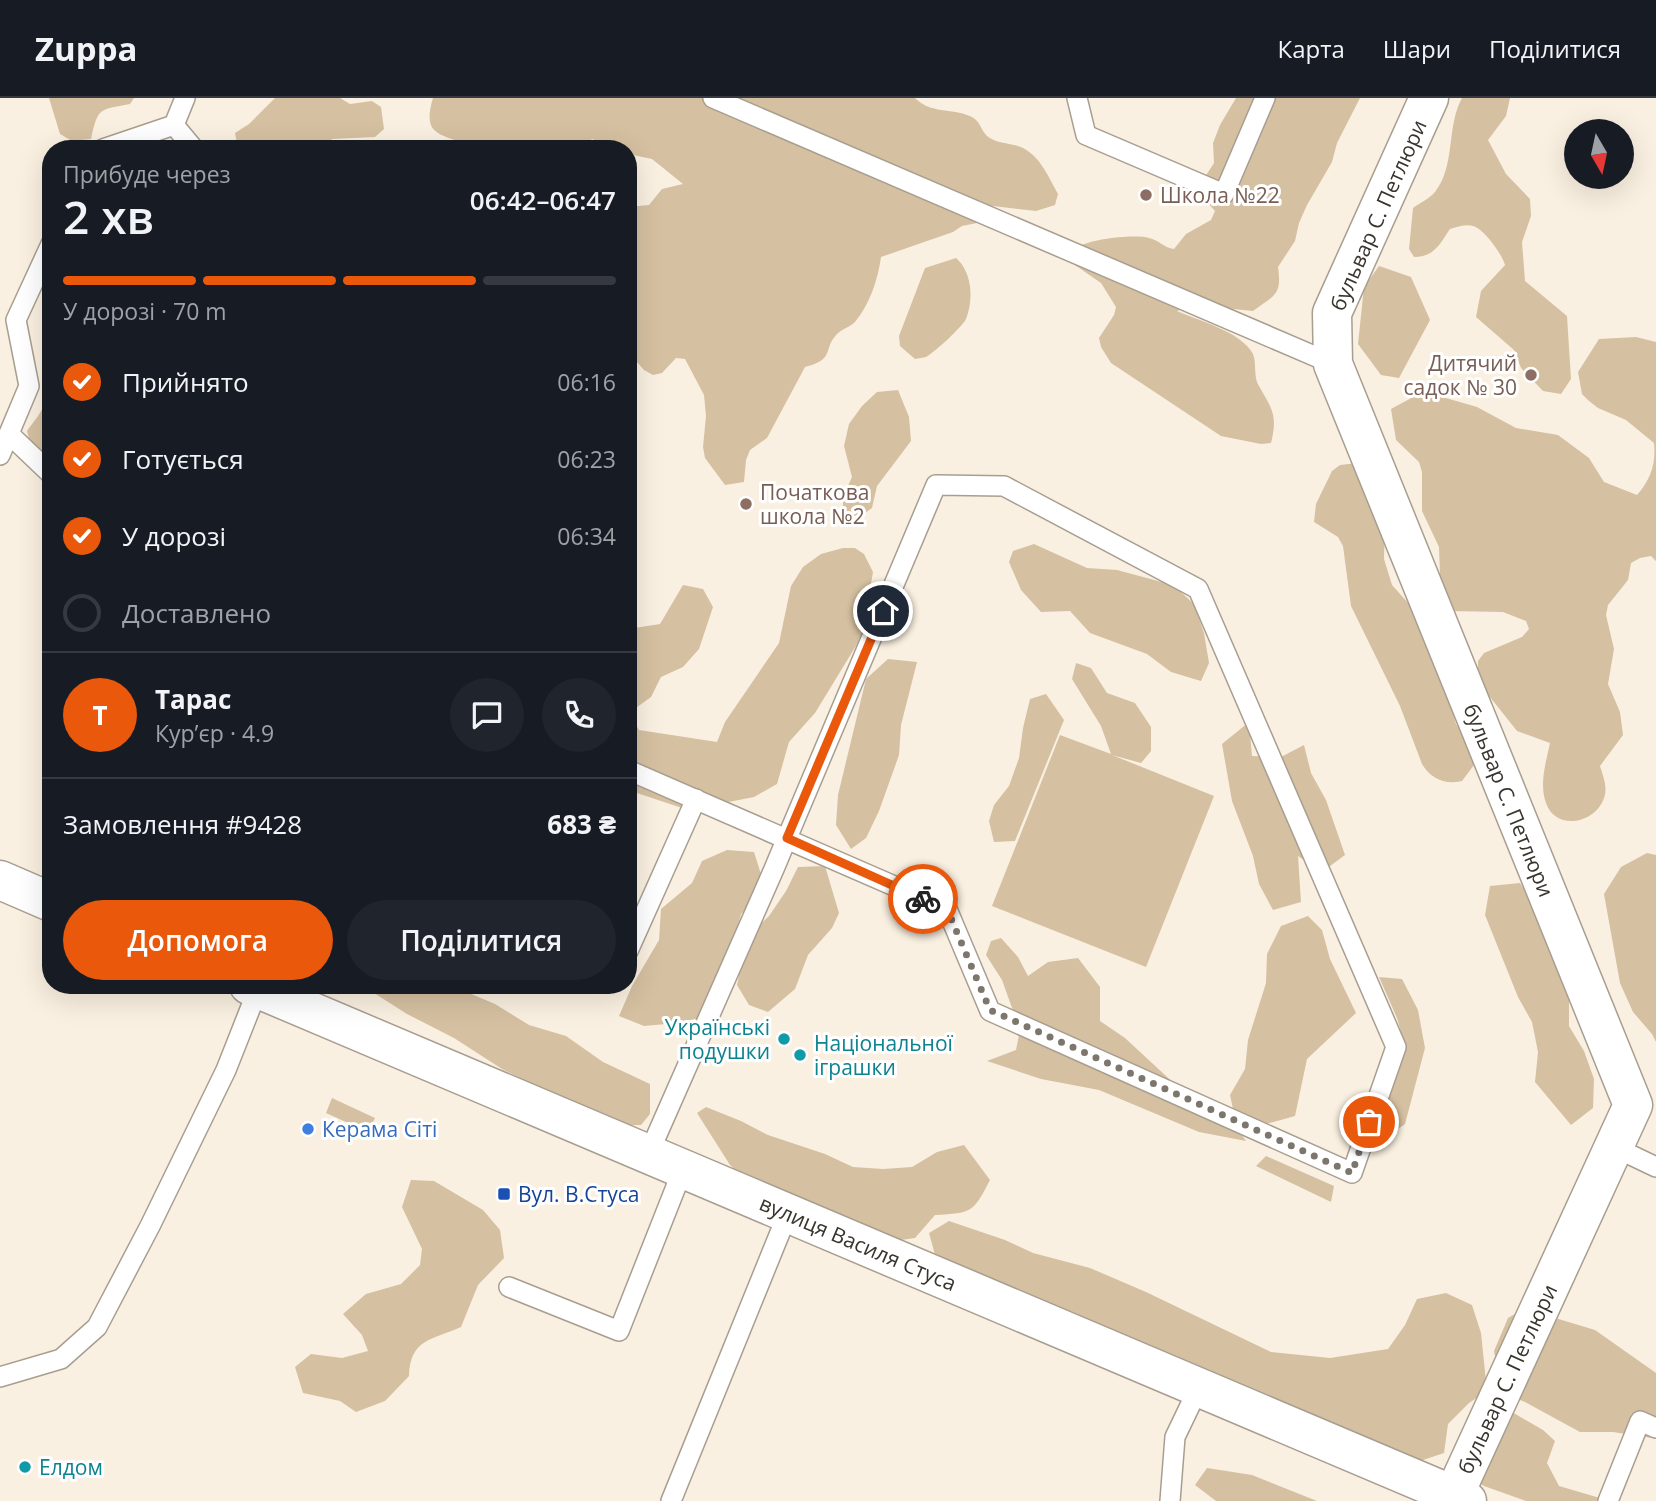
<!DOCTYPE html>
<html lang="uk">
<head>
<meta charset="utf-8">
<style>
	:root { --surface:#171b24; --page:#20242c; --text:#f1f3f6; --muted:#9ea1a6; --line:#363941; --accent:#ea580c }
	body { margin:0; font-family:"Open Sans",sans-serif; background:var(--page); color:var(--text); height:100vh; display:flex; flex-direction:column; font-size:26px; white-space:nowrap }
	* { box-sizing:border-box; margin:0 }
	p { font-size:23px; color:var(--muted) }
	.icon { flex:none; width:38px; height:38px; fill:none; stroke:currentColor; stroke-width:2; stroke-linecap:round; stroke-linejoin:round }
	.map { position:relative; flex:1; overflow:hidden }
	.sheet { position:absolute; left:42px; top:42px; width:595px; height:854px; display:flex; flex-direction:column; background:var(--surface); border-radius:28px; box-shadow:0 7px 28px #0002 }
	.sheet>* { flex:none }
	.needle { width:46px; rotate:171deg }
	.buttons { position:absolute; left:1564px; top:21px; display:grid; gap:14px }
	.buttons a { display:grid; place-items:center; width:70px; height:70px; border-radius:50%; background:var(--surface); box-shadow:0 7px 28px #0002; font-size:35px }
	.pin { position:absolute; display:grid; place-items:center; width:60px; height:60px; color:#fff; margin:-30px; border:4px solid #fff; border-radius:50%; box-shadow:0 2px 7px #0007 }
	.courier { position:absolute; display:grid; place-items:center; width:70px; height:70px; margin:-35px; border:5px solid #ea580c; border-radius:50%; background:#fff; color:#222; box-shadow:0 2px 9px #0007 }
	.head em { font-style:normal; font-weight:600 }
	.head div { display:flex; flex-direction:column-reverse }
	.head { display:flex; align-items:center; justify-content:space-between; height:119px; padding:0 21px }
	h1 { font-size:46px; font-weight:600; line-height:52px }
	.bar { display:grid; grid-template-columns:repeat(4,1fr); gap:10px 7px; align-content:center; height:84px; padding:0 21px }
	.bar i { height:9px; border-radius:5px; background:var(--line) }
	.bar .selected { background:var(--accent) }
	.bar p { grid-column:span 4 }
	.line { display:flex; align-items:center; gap:18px; padding:0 21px; border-top:2px solid var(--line) }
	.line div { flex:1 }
	.round { display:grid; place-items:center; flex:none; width:74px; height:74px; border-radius:37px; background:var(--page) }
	ol { padding:0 21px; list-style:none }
	li { display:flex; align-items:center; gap:21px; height:77px }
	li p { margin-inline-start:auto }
	li .icon { padding:7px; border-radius:50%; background:var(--accent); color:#fff; stroke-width:4 }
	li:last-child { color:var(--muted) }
	li i { width:38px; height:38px; border:4px solid var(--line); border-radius:50% }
	.cta { display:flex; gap:14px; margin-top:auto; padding:14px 21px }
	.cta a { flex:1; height:80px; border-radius:42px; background:var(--accent); color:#fff; font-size:28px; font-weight:600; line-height:80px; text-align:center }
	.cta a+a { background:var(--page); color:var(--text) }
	header { display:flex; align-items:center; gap:42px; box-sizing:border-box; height:98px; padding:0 35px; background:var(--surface); border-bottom:2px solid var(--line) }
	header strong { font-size:33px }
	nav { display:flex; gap:38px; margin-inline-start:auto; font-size:24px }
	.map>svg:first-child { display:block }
</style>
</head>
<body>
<header>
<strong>Zuppa</strong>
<nav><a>Карта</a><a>Шари</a><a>Поділитися</a></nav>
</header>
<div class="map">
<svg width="1656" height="1403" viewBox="0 0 1656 1403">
	<rect width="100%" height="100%" fill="#faf0e1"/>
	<g fill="#d5c0a1">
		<path d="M49 0H134L130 6C99 12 98 9 91 41L72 43 60 36Z"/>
		<polygon points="275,0 340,0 350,6 372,3 381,9 384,31 375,39 332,41 323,51 238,51 235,35 249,26"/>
		<path d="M433 0H915C931 16 951 10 970 18 981 23 980 31 987 38 995 45 1008 45 1018 48 1039 55 1048 78 1058 96L1055 107 1036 113 993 108 986 115 982 124 962 128 953 134 881 159C878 181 870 206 855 224 850 229 842 231 837 236 822 252 836 261 805 269L767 340 750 352 746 362 744 384 725 387 705 360 703 349 706 318 704 297 685 261 676 260 662 275 653 277 644 272 628 254V109L649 107 662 91 683 86 652 61 628 56V51H614L592 41 583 51H475C446 34 420 43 433 0Z"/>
		<path d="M1236 0H1360L1337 45 1332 64 1307 107 1299 125 1295 143 1278 169C1282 197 1275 197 1253 213L1194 207 1177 213C1197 222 1242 234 1253 256 1257 266 1253 279 1259 288 1272 311 1278 317 1271 345L1261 346 1221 338 1111 265 1101 249 1099 240 1114 217 1116 209 1101 185 1072 165C1072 159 1072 154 1077 150 1088 141 1135 136 1149 140 1159 142 1164 150 1174 151L1186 136 1211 122 1215 113 1201 97 1199 88 1214 65 1213 45 1220 27Z"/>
		<path d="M1462 0H1510L1506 18 1488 42 1506 76 1530 101 1531 118 1522 144 1525 183 1567 218 1571 281 1561 296 1543 293 1521 270 1514 252 1476 219 1481 193 1505 167C1502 156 1484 131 1473 128 1466 126 1457 129 1450 131 1440 146 1434 159 1414 159L1409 151 1413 110C1420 105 1430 100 1435 94 1456 67 1446 29 1462 0Z"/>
		<path d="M956 160C972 174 974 201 966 221 963 228 934 255 926 259 923 260 919 260 915 261L900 248 899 238 925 170Z"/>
		<polygon points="1379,168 1411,179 1430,222 1399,280 1381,277 1358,246 1364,189"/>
		<path d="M1636 239 1656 244V463L1651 458 1640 460 1631 465 1628 482 1608 507 1606 517 1614 551 1608 586 1620 614 1623 637 1600 668C1603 678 1608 689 1604 700 1596 725 1556 734 1546 705 1539 686 1546 664 1550 645L1517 633 1478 584V563L1484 555 1522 539 1529 531 1526 523 1503 514 1448 513 1441 506 1439 449 1422 413V374L1419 364 1396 342 1391 311 1415 298 1432 296 1477 309 1516 330 1558 337 1589 360 1604 384 1637 397C1651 381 1656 366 1654 345L1626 322 1598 310 1589 303 1582 296 1578 274 1599 241Z"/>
		<path d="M51 254V372L30 344 27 333C33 324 43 314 45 303 50 280 36 280 51 254Z"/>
		<polygon points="898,292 909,319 911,343 877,388 872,410 862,417 851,418 843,410 843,399 852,379 844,348 849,326 862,308 877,294"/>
		<path d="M1358 365 1385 422 1384 461 1392 487 1427 526 1456 626 1472 650 1474 667 1462 683C1445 687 1431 681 1422 666L1400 608 1351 508 1343 448 1338 439 1314 424 1316 406 1332 373 1340 367Z"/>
		<polygon points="1034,446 1087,470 1117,472 1173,487 1194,506 1204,535 1209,565 1201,583 1171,574 1147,556 1090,535 1070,513 1041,514 1021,492 1009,464 1013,453"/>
		<polygon points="843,450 855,450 864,456 873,474 862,538 815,615 789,644 777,686 754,699 688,712 628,692 628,531 660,526 683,487 703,491 713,509 699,551 683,569 661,579 651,599 633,612 633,622 639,632 717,644 725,624 779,545 791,488 803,469 821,456"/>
		<polygon points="888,561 917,564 901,627 899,657 879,713 866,740 851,751 836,727 838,697 866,581"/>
		<polygon points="1076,565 1091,570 1107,595 1135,605 1151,629 1151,653 1141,665 1112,657 1214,698 1146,869 992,808 1060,637 1111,656 1101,628 1072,581"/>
		<polygon points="1046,596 1064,622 1015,743 994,744 989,723 994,707 1009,688 1019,660 1023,630 1030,601"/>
		<polygon points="1249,624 1252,658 1281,659 1304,647 1311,675 1326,702 1345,757 1322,774 1298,758 1301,804 1273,812 1259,786 1253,758 1232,703 1222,646"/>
		<polygon points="727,752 754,754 766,792 741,816 713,917 677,925 644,928 619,918 632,888 659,842 661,811 692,785 702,763"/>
		<polygon points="1647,755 1656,757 1656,944 1652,936 1633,914 1620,885 1604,796 1621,769"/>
		<polygon points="825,768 839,815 832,830 808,857 795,891 768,914 749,907 737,887 747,839 769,818 786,793 798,769"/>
		<polygon points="1520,785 1541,816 1569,899 1569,928 1584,953 1594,981 1593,1010 1571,1027 1535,984 1538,954 1532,924 1518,899 1485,817 1490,788"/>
		<polygon points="1308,818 1322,832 1330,861 1356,915 1307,961 1295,1018 1266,1026 1236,1025 1230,997 1245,971 1248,942 1266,885 1267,856 1281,828"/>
		<polygon points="1001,840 1018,859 1028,878 1048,864 1078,860 1100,889 1100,923 1125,940 1193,1003 1227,1017 1246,1043 1199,1034 1099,992 1041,981 987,963 1016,952 1020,932 1002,882 986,857 991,843"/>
		<polygon points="1379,879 1402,881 1418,912 1425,950 1405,1026 1384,1041 1374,1033 1405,948 1397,920"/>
		<polygon points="372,887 450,887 495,906 529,927 566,938 603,964 650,986 650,1016 641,1027 610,1028 577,1008 502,971 454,940 407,916 374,895"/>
		<polygon points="332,1000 375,1020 368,1034 326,1015"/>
		<path d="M706 1009 741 1023 768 1037 825 1056 853 1069 883 1071 912 1069 937 1054 964 1047 990 1082C973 1115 972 1115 935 1117L915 1140 886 1144 751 1086 730 1067 697 1015Z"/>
		<polygon points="1266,1058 1334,1088 1331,1104 1256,1068"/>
		<path d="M411 1082 434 1083 483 1112 500 1132 504 1160 478 1187 461 1229C433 1242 410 1240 409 1278L385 1303 356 1314 340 1303 303 1295 295 1269 311 1256 342 1260 368 1253 362 1237 343 1216 366 1196 401 1186 420 1167 422 1151 402 1109Z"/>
		<polygon points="949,1123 1005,1142 1033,1155 1090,1170 1146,1194 1271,1254 1330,1260 1388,1251 1405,1227 1417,1201 1446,1195 1472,1207 1481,1235 1487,1293 1469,1305 1448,1326 1444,1355 1417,1364 1021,1193 937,1164 929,1135"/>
		<polygon points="1520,1213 1552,1219 1595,1232 1656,1275 1656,1337 1652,1340 1613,1334 1580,1334 1525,1304 1501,1294 1494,1253 1508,1220"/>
		<polygon points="1512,1314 1543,1332 1555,1343 1547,1365 1559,1388 1610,1403 1526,1403 1484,1388 1456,1369"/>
		<polygon points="1207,1370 1252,1377 1317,1403 1216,1403 1195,1387"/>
	</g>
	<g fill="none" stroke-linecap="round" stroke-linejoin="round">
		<g stroke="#a89e90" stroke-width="22">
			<g id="lane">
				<polyline points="713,0 1333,266"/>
				<polyline points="1077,0 1086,37 1224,96 1265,0"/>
				<polyline points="174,27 194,51"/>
				<polyline points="103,51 174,27 185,0"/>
				<polyline points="9,336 51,376"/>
				<polyline points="0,357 29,288 16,222 51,146"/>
				<polyline points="628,672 947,811 990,913 1352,1075 1396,949 1198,491 1004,388 936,387 787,740 774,771 648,1057"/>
				<polyline points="628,853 696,701"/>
				<polyline points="1614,1049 1656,1069"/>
				<polyline points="509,1189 619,1233 683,1071"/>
				<polyline points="0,1279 61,1261 97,1229 150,1128 226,972 258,891"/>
				<polyline points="671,1403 788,1115"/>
				<polyline points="1170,1403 1175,1339 1199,1289"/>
				<polyline points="1608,1403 1640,1323 1656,1330"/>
			</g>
		</g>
		<g stroke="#a89e90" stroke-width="41">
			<g id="street">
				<polyline points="1429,0 1332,215 1333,266 1633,1007 1454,1397"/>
				<polyline points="0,782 51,804"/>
				<polyline points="249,887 1467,1403"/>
			</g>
		</g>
		<use href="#lane" stroke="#fff" stroke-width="19"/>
		<use href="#street" stroke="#fff" stroke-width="38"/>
	</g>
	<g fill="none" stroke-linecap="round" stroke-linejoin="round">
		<polyline stroke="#7c766d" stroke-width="7" stroke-dasharray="0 12.6" points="923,801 947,811 990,912 1352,1075 1369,1024"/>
		<polyline stroke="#ea580c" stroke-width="9" points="883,513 787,740 923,801"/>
	</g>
	<g fill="#8d6e63" stroke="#fff" stroke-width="2.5">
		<circle cx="1146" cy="97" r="7"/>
		<circle cx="1531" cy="277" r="7"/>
		<circle cx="746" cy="406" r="7"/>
	</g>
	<g fill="#0f9aa8" stroke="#fff" stroke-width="2.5">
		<circle cx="784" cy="941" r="7"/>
		<circle cx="800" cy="957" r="7"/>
		<circle cx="25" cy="1369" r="7"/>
	</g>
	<circle fill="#3f7fe0" stroke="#fff" stroke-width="2.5" cx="308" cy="1031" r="7"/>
	<rect fill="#1a4fb4" stroke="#fff" stroke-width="2.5" x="497" y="1089" width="14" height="14" rx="3.5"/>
	<g text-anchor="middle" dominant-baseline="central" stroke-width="6" stroke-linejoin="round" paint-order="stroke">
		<g font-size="21" fill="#785e54" stroke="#fff" text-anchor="start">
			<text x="1160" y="97">Школа №22</text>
			<text x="1517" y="265" text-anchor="end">Дитячий<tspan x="1517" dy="24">садок № 30</tspan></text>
			<text x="760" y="394">Початкова<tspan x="760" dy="24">школа №2</tspan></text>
		</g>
		<g font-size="21" fill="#38342e" stroke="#fff">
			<text transform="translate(1378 117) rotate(-66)">бульвар C. Петлюри</text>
			<text transform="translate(1509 702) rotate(68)">бульвар C. Петлюри</text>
			<text transform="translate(858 1145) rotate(23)">вулиця Василя Стуса</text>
			<text transform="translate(1507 1281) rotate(-65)">бульвар C. Петлюри</text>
		</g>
		<g font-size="21" fill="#0d838f" stroke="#fff" text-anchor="start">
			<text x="770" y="929" text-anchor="end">Українські<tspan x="770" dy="24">подушки</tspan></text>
			<text x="814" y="945">Національної<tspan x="814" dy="24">іграшки</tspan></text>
			<text x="39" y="1369">Елдом</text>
		</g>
		<g font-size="21" fill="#366cbe" stroke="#fff" text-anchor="start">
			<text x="322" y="1031">Керама Сіті</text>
		</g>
		<g font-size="21" fill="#164399" stroke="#fff" text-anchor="start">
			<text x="518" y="1096">Вул. В.Стуса</text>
		</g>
	</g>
</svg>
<div class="buttons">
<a><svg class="needle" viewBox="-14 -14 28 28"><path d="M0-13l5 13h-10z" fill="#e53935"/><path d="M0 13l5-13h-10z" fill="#9ea1a6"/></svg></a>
</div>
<div class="pin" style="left:1369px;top:1024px;background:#ea580c"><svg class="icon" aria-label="bag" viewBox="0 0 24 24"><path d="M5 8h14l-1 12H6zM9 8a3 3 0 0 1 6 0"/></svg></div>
<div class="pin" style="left:883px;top:513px;background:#1f2937"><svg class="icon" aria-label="home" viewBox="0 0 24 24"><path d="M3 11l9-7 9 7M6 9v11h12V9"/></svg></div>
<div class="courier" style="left:923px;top:801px"><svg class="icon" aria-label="bike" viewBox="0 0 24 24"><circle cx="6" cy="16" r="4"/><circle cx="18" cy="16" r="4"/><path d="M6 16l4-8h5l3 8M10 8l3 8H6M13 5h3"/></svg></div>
<section class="sheet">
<div class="head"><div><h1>2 хв</h1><p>Прибуде через</p></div><em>06:42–06:47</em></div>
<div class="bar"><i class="selected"></i><i class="selected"></i><i class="selected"></i><i></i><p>У дорозі · 70 m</p></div>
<ol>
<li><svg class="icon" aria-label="check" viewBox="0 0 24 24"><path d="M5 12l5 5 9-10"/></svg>Прийнято<p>06:16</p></li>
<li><svg class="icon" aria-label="check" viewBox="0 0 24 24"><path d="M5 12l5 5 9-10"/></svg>Готується<p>06:23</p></li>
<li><svg class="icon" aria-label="check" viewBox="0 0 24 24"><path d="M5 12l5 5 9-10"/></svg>У дорозі<p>06:34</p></li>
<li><i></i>Доставлено</li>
</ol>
<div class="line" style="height:126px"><b class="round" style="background:var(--accent);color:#fff">Т</b><div><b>Тарас</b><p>Кур’єр · 4.9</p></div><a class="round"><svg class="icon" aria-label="chat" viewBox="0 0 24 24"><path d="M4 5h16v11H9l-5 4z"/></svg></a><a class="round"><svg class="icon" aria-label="phone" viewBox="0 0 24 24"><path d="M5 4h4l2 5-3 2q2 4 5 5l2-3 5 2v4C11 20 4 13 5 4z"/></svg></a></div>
<div class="line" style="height:91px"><div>Замовлення #9428</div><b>683 ₴</b></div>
<div class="cta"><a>Допомога</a><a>Поділитися</a></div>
</section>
</div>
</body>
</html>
